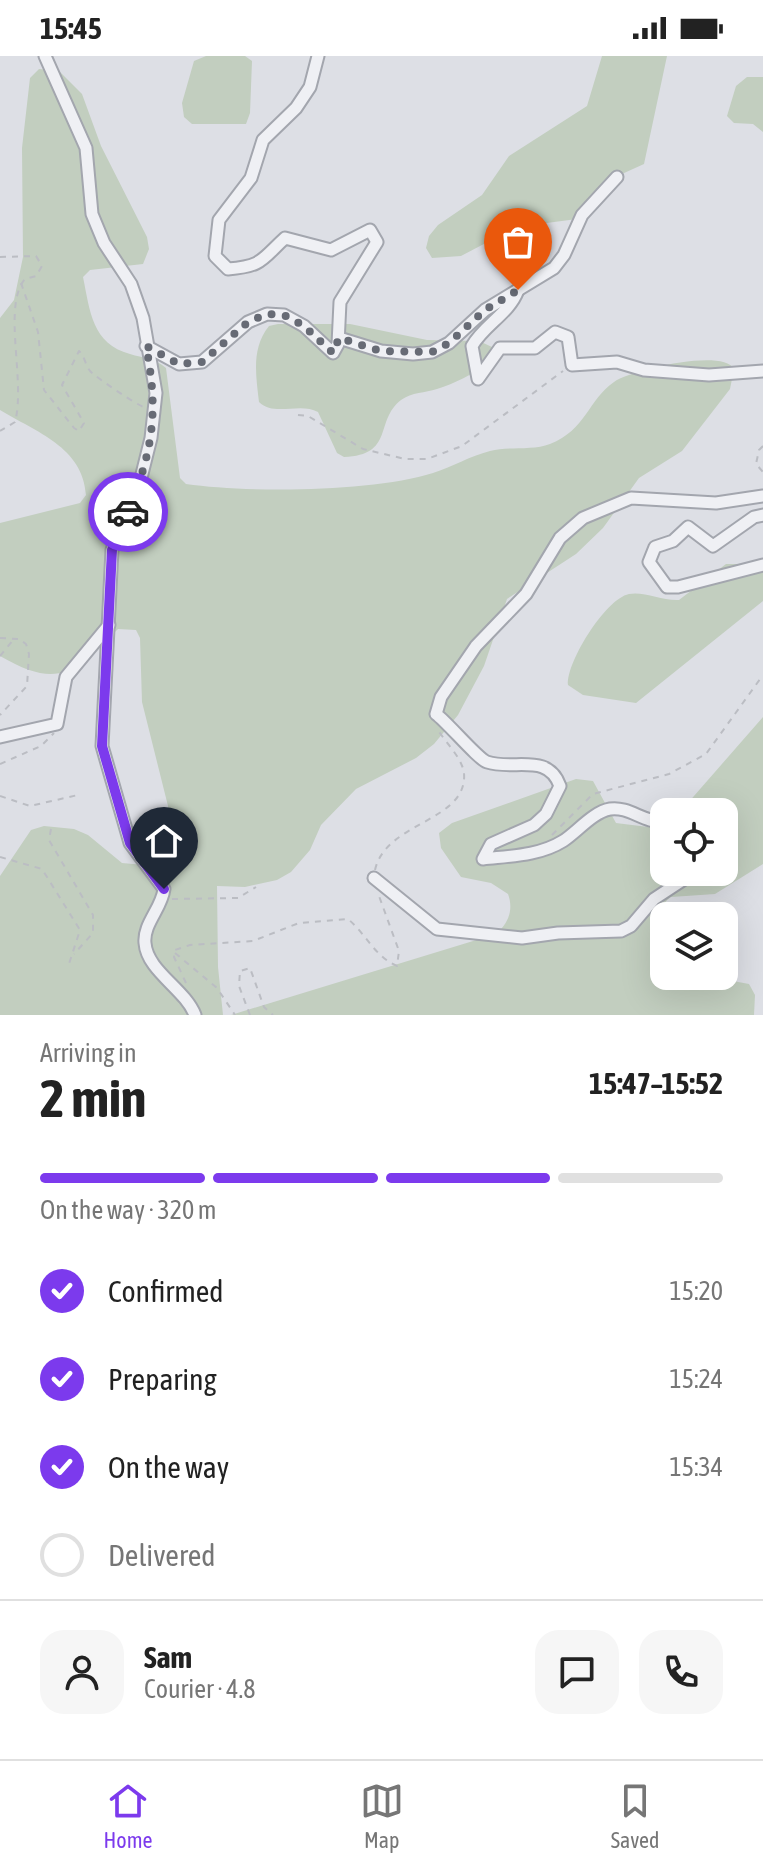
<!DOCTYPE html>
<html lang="en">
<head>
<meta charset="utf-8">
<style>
	:root { --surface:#fff; --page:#f6f6f6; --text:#222; --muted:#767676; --line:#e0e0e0; --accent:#7c3aed }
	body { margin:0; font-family:"Asap Condensed",sans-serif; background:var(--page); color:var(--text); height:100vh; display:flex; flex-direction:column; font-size:30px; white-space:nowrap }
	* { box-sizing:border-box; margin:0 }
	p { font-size:26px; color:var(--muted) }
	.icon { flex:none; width:44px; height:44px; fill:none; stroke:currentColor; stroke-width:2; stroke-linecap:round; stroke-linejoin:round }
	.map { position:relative; height:959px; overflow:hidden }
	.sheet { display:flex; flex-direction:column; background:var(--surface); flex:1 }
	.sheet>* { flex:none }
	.controls { position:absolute; left:650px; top:742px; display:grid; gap:16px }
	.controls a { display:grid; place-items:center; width:88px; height:88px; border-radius:16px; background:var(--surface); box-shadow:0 8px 32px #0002; font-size:40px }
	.pin { position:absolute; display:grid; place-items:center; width:68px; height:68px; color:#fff; margin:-82px -34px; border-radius:50% 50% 50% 0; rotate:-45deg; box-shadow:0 0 8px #0007 }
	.pin .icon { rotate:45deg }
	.courier { position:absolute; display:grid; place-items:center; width:80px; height:80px; margin:-40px; border:6px solid #7c3aed; border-radius:50%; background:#fff; color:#222; box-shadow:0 2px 10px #0007 }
	.overview em { font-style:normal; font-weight:700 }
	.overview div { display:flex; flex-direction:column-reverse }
	.overview { display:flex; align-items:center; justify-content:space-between; height:136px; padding:0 40px }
	h1 { font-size:52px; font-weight:700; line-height:60px }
	.bar { display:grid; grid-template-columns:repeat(4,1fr); gap:12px 8px; align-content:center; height:96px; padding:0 40px }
	.bar i { height:10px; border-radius:6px; background:var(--line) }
	.bar .on { background:var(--accent) }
	.bar p { grid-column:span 4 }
	.line { display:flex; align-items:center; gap:20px; padding:0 40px; border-top:2px solid var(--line) }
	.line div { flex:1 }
	.round { display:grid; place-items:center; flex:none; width:84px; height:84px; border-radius:24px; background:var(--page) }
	ol { padding:0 40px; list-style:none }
	li { display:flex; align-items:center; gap:24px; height:88px }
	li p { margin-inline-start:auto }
	li .icon { padding:8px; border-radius:50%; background:var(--accent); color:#fff; stroke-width:4 }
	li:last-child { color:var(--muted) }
	li i { width:44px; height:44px; border:4px solid var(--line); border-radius:50% }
	.status { display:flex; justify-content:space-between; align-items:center; height:56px; padding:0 40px; background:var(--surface); direction:ltr }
	.status svg { height:22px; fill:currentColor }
	.menu { display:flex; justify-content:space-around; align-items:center; height:112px; border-top:2px solid var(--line); background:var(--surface); font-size:22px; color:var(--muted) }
	.menu a { display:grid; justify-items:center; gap:4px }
	.menu .on { color:var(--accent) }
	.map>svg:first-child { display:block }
</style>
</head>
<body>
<div class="status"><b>15:45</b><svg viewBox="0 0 49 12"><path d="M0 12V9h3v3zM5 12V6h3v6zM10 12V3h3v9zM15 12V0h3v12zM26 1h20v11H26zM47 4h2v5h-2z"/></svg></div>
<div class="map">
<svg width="763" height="959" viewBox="0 0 763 959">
	<rect width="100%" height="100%" fill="#dddfe5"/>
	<g fill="#c2cebf">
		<polygon points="206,0 245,0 252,5 250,57 246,68 192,68 184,61 182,47 194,5"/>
		<polygon points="602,0 667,0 644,108 602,127 577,163 516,171 461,200 432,202 426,192 429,180 438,169 482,139 509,100 587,50"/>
		<path d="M39 13 59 15 82 38 101 90 147 181 149 193 143 208 90 214 83 221C90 255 92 288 130 298 143 302 156 303 166 312L180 422 186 428C248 437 374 436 433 417 452 411 470 400 490 395 508 390 532 395 550 388 586 374 588 344 614 326 631 314 723 292 734 313L730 333 682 395 639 422 603 472 576 498 507 543 484 610 458 659 434 688 416 702 356 733 321 769 310 794 291 816 277 824 245 831 217 830 218 911 223 959H0V820L31 774 44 770 74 773 88 779 122 807 178 812 167 800 168 750 142 646 140 582 136 574 118 573C74 617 59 634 0 600V467L80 447 86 439C83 391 36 376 0 354V262L14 244 23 201 22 92 30 22Z"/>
		<polygon points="747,21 763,21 763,76 753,68 734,67 727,60 736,30"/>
		<path d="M278 268H350L427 284 479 285 492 291 494 296 489 309C472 317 455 328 437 333 425 337 412 336 401 344 374 365 395 399 344 401L337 397 318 356C300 346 274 361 259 346 256 320 251 292 269 270Z"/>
		<path d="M726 508H750L763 514V545L636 647 583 639 568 629C566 607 605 543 629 538 644 535 662 545 679 544Z"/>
		<path d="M763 661V808L715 838 671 841C647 857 664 899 664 920H706L749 928 755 939 754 959H231L496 878C508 868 514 854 508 838L491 827 461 821 441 792 439 777 452 767 576 723 593 725 616 767 648 771 664 767V816H724V756H680Z"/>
	</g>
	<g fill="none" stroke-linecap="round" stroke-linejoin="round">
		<g stroke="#a3a6ae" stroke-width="15">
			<g id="minor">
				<path d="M45 0 86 92 92 158 104 187 131 228 143 262 156 337 151 382 139 430 112 494 102 690 130 787 164 833C162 852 143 868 145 887 147 915 185 933 195 959"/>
				<path d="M518 234C509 258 485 268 472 290L478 323 500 292H535L555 276 568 281 572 309 617 306 644 314 709 319 763 315"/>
				<polyline points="339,282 381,295 413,298 432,296 449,287 485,254 554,212 564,199 582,159 617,121"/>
				<path d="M146 290 179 308 202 306 248 266 267 258 284 259 304 270 333 297 338 288 340 246 377 186 370 174 331 194 285 182C261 204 263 210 228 213L215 200 219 164 251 122 263 84 296 52 310 31 318 0"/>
				<polyline points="763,459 754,461 713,490 688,471 673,485 655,491 649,506 667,531 678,531 763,509"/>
				<polyline points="0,681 57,668 66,621 109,569"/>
				<path d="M664 766C644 767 629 750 610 753 593 756 577 776 563 785 539 800 509 800 483 803L491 788 534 769 546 758 560 730C548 696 514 715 487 706 478 703 448 667 436 658L441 641 476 590 526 538 560 482 583 462 631 442 716 447 763 440"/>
				<polyline points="374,822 437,873 522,882 558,877 621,875 631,870 654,843 695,816"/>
			</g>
		</g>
		<g stroke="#bbbdc3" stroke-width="2" stroke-dasharray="6 6" stroke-linecap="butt">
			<path d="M0 201 36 200 42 210 36 220 25 223C2 250 26 325 15 366L0 375"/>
			<path d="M21 227 38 276 44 334 74 372 79 375 84 367 62 329 79 295C85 300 85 310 91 316 97 322 138 350 146 352"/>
			<polyline points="298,359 308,360 363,393 405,403 427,403 462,390 563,315"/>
			<polyline points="763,390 759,394 756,408 763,416"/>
			<polyline points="0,582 19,583 26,588 29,598 27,630 0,659"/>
			<polyline points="0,600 14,583"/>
			<polyline points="0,708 41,690 54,677"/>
			<polyline points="0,740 30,750 78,739"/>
			<polyline points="51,773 49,784 93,859 93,877 74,898"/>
			<polyline points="552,779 593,738 669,718 706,698 763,619"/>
			<polyline points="0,801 42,813 80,874 68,911"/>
			<path d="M375 814C386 765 468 766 464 717 462 702 446 687 438 674"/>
			<polyline points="172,843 238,842 256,831"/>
			<polyline points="175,897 217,932 235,959"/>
			<path d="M186 927 174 901 175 894 190 889 253 885 299 867 348 863C367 879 374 900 397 910L399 895 379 840"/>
			<polyline points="250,959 239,930 240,915 250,912 264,951 273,959"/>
		</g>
		<use href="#minor" stroke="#eff0f4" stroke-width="11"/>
	</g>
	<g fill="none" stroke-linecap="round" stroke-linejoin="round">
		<path stroke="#676b75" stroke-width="8" stroke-dasharray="0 14.4" d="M128 456C153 394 159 356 146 290L179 308 202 306 248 266 267 258 284 259 304 270 333 297 339 282 381 295 432 296 449 287 485 254 518 234"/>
		<polyline stroke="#7c3aed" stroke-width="10" points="128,456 112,494 102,690 130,787 164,833"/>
	</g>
</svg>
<div class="controls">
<a><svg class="icon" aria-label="locate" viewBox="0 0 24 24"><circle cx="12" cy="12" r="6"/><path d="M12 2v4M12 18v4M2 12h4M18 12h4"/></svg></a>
<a><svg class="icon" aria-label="layers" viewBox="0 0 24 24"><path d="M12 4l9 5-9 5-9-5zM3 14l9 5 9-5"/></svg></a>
</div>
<div class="pin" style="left:518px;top:234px;background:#ea580c"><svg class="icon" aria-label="bag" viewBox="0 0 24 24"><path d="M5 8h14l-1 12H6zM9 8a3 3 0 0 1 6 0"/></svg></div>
<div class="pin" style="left:164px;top:833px;background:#1f2937"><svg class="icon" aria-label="home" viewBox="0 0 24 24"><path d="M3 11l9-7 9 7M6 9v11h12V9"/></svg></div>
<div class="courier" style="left:128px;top:456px"><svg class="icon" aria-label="car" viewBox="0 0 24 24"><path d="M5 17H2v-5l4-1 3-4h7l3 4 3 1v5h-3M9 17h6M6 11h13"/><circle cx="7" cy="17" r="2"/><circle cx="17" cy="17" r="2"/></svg></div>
</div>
<section class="sheet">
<div class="overview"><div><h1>2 min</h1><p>Arriving in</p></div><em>15:47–15:52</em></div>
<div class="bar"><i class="on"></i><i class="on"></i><i class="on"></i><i></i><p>On the way · 320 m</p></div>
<ol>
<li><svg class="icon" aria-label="check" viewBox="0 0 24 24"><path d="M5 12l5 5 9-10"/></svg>Confirmed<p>15:20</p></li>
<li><svg class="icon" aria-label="check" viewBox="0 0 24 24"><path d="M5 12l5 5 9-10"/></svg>Preparing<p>15:24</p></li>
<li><svg class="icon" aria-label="check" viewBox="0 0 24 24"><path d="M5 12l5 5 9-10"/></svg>On the way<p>15:34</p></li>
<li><i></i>Delivered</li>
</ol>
<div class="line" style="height:144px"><a class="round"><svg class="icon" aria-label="person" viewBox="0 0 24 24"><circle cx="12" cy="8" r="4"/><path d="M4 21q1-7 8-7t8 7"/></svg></a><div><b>Sam</b><p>Courier · 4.8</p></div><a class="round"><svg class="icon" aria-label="chat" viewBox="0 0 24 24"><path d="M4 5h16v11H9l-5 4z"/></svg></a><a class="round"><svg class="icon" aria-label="phone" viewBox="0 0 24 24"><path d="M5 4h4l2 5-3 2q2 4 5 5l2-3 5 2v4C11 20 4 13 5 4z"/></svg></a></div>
</section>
<nav class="menu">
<a class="on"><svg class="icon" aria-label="home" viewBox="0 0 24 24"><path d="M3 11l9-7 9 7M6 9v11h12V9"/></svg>Home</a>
<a><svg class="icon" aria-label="map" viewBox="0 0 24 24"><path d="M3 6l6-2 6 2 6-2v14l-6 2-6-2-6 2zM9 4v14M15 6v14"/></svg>Map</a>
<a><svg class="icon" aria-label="saved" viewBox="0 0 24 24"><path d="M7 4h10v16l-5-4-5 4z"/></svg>Saved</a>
</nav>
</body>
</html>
